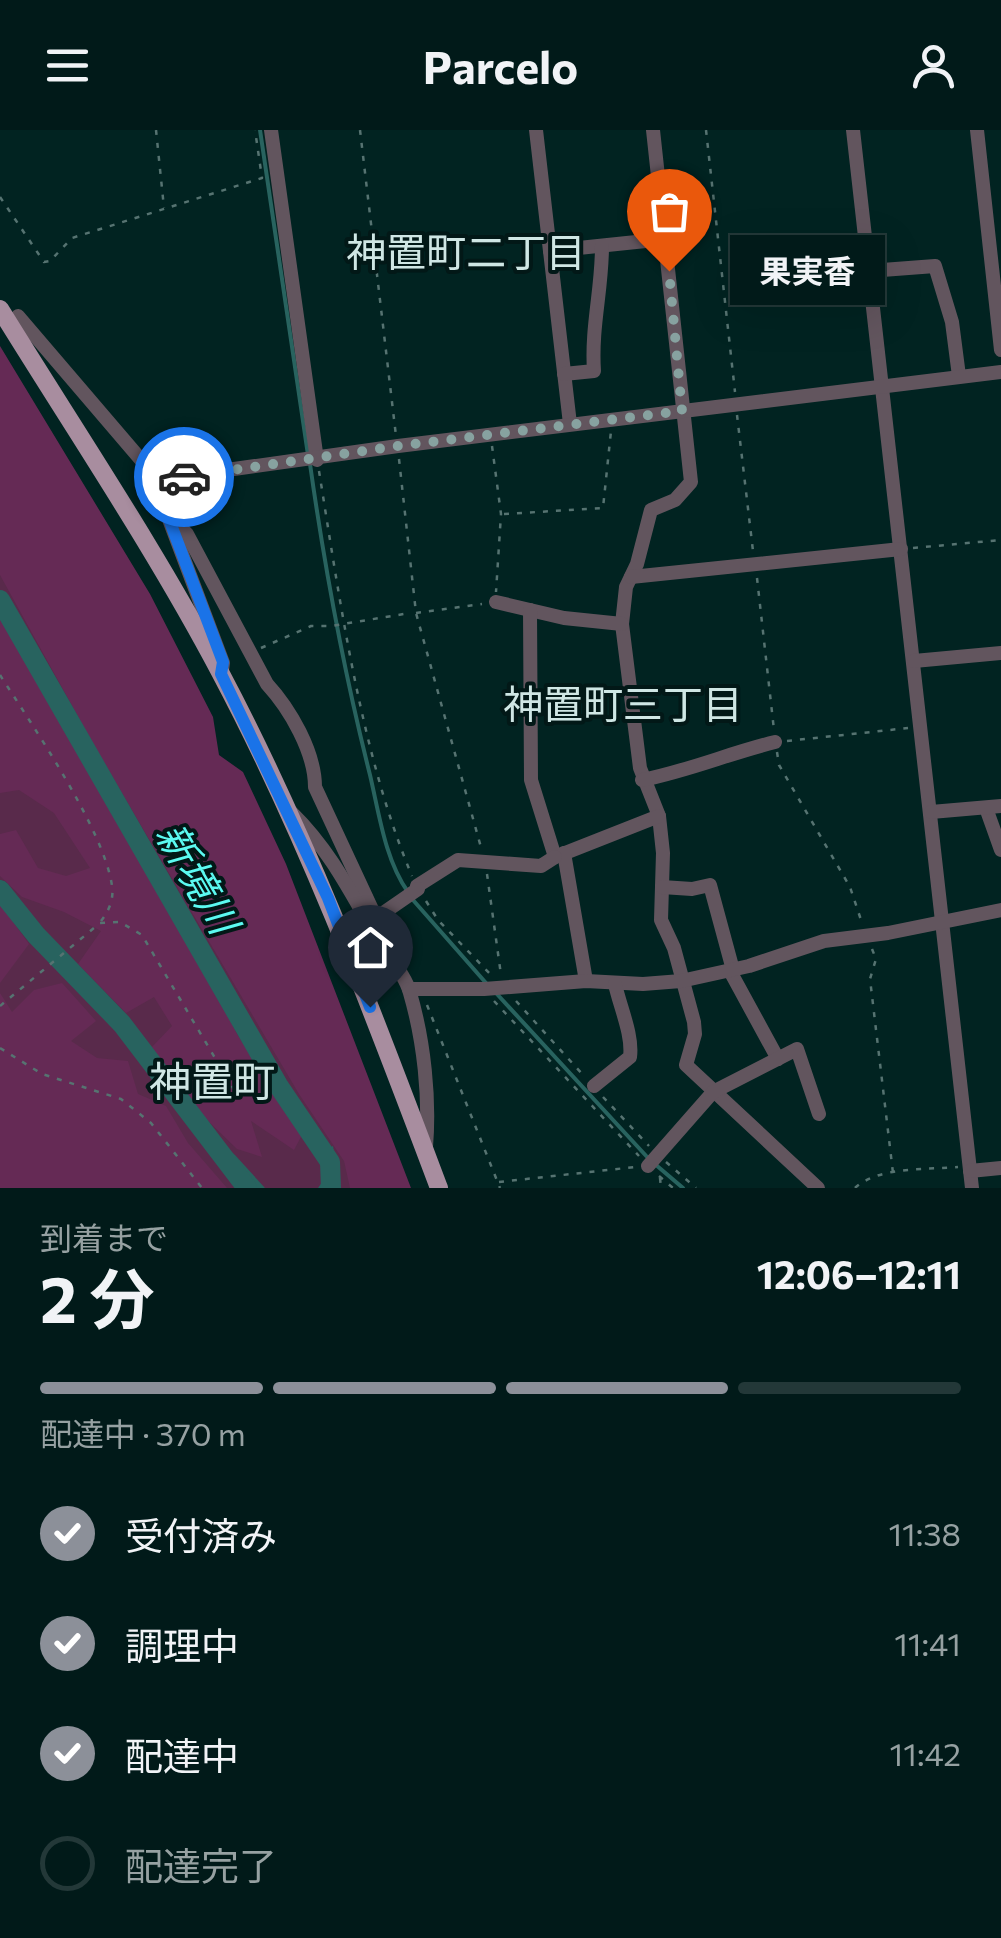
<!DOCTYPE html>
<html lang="ja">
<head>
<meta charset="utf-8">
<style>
	:root { --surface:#011a19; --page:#0f2726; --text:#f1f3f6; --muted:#96a1a2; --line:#233838; --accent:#8c9099 }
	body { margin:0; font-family:Commissioner,"Noto Sans JP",sans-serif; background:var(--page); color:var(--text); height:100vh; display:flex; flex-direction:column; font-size:38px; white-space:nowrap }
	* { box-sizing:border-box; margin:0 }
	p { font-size:32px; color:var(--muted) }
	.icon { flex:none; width:55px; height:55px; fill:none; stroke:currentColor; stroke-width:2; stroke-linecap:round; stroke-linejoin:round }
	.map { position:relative; height:1058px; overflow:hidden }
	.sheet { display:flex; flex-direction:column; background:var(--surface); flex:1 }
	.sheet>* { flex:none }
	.pin { position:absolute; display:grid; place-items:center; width:85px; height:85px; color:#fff; margin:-102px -42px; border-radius:50% 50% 50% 0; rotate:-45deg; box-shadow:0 0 10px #0007 }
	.pin .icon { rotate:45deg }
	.courier { position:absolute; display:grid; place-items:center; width:100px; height:100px; margin:-50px; border:8px solid #1a73e8; border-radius:50%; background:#fff; color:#222; box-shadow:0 2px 12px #0007 }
	.bubble { position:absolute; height:70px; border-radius:0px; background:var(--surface); box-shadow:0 10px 40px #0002,0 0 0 2px var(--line); font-size:32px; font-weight:700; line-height:70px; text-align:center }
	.overview em { font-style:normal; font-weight:700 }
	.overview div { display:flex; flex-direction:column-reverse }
	.overview { display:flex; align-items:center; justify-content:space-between; height:170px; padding:0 40px }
	h1 { font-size:65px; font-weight:700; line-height:75px }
	.bar { display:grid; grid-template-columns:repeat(4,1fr); gap:15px 10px; align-content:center; height:120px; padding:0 40px }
	.bar i { height:12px; border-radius:8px; background:var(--line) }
	.bar .active { background:var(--accent) }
	.bar p { grid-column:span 4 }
	ol { padding:0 40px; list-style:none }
	li { display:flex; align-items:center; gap:30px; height:110px }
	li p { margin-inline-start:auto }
	li .icon { padding:10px; border-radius:50%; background:var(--accent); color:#fff; stroke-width:4 }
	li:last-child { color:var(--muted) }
	li i { width:55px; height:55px; border:5px solid var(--line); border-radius:50% }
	header { display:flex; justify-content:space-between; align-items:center; height:130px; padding:0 40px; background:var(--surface); font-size:45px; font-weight:700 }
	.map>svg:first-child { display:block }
</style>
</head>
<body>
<header><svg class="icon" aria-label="menu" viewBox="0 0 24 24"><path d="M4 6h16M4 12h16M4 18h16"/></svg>Parcelo<svg class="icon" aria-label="person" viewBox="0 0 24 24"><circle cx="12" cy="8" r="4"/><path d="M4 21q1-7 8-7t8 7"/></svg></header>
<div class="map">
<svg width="1001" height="1058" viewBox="0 0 1001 1058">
	<rect width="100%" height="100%" fill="#012321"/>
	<polygon fill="#592a4b" points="0,397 372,1058 216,1058 0,916"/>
	<g fill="#652a55">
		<polygon points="0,216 150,464 213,587 219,625 243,642 286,734 411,1058 350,1058 344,1031 299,964 200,796 91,610 0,445"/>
		<polygon points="0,482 193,815 237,904 302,1005 294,1020 251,991 262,1027 237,1019 200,983 151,918 172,896 154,867 126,883 78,834 101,801 64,782 22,767 0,746 0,704 16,700 38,738 66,746 90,738 54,683 19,660 0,663"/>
		<polygon points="0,774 29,814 0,853"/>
		<polygon points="62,853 96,891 71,911 97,928 128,931 138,964 166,976 188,1013 227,1058 0,1058 0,863 12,882 34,860"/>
	</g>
	<g fill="#28635f">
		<polygon points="205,1000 235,1025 265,1058 242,1058 220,1028"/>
		<polygon points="333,1016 340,1058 318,1058 325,1048 317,1025"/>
	</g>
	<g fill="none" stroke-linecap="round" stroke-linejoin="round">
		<g stroke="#28635f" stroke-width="4">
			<polyline points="260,0 308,325"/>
			<path d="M310 334C325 440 344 542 370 645 379 683 385 730 408 762"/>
			<polyline points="413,770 486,853"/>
			<polyline points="496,863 649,1029"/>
			<polyline points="656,1035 683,1058"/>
		</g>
		<g stroke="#28635f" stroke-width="20">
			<polyline points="0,470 278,955 330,1032 331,1058"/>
			<polyline points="0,760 36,805 122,894 247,1058"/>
		</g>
		<g stroke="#567371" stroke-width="2.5" stroke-dasharray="5 8" stroke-linecap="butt">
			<polyline points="156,0 164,78"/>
			<polyline points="360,0 396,306"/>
			<polyline points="706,0 735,262"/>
			<polyline points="0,67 44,132 50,131 72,108 262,48 255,0"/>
			<polyline points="737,285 753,421"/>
			<polyline points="492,316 501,384 496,462"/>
			<polyline points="399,329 416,483 482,721"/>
			<path d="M319 341C340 471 361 625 412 746"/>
			<polyline points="504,384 603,378 611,301"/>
			<polyline points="913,418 1001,410"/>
			<polyline points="757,448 774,600"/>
			<polyline points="416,483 482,474"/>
			<polyline points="261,518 311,496 331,496 404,484"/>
			<path d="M0 545C32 595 104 699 112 756 114 769 109 781 101 791"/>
			<polyline points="787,611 908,598"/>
			<polyline points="777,622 779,635 850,757 862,793"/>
			<polyline points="487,744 501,845"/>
			<polyline points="426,771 438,790 493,847"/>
			<polyline points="872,819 876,829 870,849 893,1043"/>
			<polyline points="494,871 639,1026"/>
			<polyline points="516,871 584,946"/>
			<polyline points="427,875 500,1058"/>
			<polyline points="0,876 100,793 120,792 142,805 237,965"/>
			<polyline points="0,918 42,944 121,969 151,993 202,1058"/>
			<polyline points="603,967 649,1016"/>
			<polyline points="666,1032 696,1058"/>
			<polyline points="659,1046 673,1058"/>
			<polyline points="660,1048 661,1058"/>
			<polyline points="499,1052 635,1037"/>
			<path d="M855 1058C879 1036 926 1040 958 1037"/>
		</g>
		<g stroke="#62555e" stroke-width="14">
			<polyline points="271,0 317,330"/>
			<polyline points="536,0 570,294"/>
			<polyline points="653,0 691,352 675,370 651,380 637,434 626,457 622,494 640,638 659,686 663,723 661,790 674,818 694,892 695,904 686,935 818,1058"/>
			<polyline points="853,0 972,1058"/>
			<polyline points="977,0 1001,220"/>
			<polyline points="550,121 665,109"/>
			<polyline points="869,141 935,136 952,192 959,246"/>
			<polyline points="18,186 142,331 170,348"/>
			<path d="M564 244 594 241C591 197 602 160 602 116"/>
			<polyline points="170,348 398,316 1001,242"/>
			<polyline points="170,348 164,361 167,384 223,533 222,540"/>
			<path d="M167 384 187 404 267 554C290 579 315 622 315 657L376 788"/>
			<polyline points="631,447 901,419"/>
			<polyline points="496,472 564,488 622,494"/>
			<polyline points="530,480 531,650 555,727 659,686"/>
			<polyline points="914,531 1001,523"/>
			<path d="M642 650C688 641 730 623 775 612"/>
			<polyline points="986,678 1001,720"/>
			<path d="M291 682C330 720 351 763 378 810 388 827 405 844 410 863 424 911 430 968 426 1017"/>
			<polyline points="931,682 1001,676"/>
			<polyline points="564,723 586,851"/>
			<polyline points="417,756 458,730 541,736 555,727"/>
			<polyline points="662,757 692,759 710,755 733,840"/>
			<polyline points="377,793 376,788 418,759"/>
			<polyline points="730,841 778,929"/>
			<polyline points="409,859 484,859 586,851 643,854 681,851 749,836 824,811 888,803 1001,780"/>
			<path d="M594 956 630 927C633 905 620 877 615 854"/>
			<polyline points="648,1036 713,962 797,919 819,984"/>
			<polyline points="970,1041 1001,1038"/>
		</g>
		<path stroke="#a88d9f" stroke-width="18" d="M0 179C74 299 154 417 220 542 308 708 373 883 439 1058"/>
	</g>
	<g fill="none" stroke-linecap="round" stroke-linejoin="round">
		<polyline stroke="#87a2a0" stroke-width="10" stroke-dasharray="0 18" points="184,347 398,316 682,281 669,141"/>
		<polyline stroke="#1a73e8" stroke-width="12" points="184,347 170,348 164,361 167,384 223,532 221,544 328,768 370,877"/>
	</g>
	<g text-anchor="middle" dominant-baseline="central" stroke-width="8" stroke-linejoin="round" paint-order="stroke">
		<g font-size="40" fill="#cfe6e4" stroke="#021817">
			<text x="466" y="120">神置町二丁目</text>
			<text x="623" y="572">神置町三丁目</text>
		</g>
		<g font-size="40" font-style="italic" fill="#5bfaf1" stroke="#021817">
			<text transform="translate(199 747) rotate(60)">新境川</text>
		</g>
		<g font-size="42" fill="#cfe6e4" stroke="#021817">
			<text x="212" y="950">神置町</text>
		</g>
	</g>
</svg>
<div class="pin" style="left:669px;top:141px;background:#ea580c"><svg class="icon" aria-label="bag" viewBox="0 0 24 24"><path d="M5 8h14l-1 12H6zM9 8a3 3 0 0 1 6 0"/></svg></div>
<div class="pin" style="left:370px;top:877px;background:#1f2937"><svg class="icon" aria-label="home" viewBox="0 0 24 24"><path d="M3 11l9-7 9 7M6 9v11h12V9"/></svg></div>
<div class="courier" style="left:184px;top:347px"><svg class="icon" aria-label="car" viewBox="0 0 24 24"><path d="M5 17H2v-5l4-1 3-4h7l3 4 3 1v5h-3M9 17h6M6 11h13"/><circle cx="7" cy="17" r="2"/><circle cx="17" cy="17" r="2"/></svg></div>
<div class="bubble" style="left:730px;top:105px;width:155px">果実香</div>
</div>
<section class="sheet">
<div class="overview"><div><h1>2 分</h1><p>到着まで</p></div><em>12:06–12:11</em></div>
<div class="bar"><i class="active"></i><i class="active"></i><i class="active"></i><i></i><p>配達中 · 370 m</p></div>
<ol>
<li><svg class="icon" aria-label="check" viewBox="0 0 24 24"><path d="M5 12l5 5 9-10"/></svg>受付済み<p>11:38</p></li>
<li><svg class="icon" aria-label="check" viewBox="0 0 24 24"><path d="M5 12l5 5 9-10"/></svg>調理中<p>11:41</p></li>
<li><svg class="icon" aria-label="check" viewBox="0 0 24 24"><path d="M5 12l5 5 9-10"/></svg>配達中<p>11:42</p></li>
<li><i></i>配達完了</li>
</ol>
</section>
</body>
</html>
